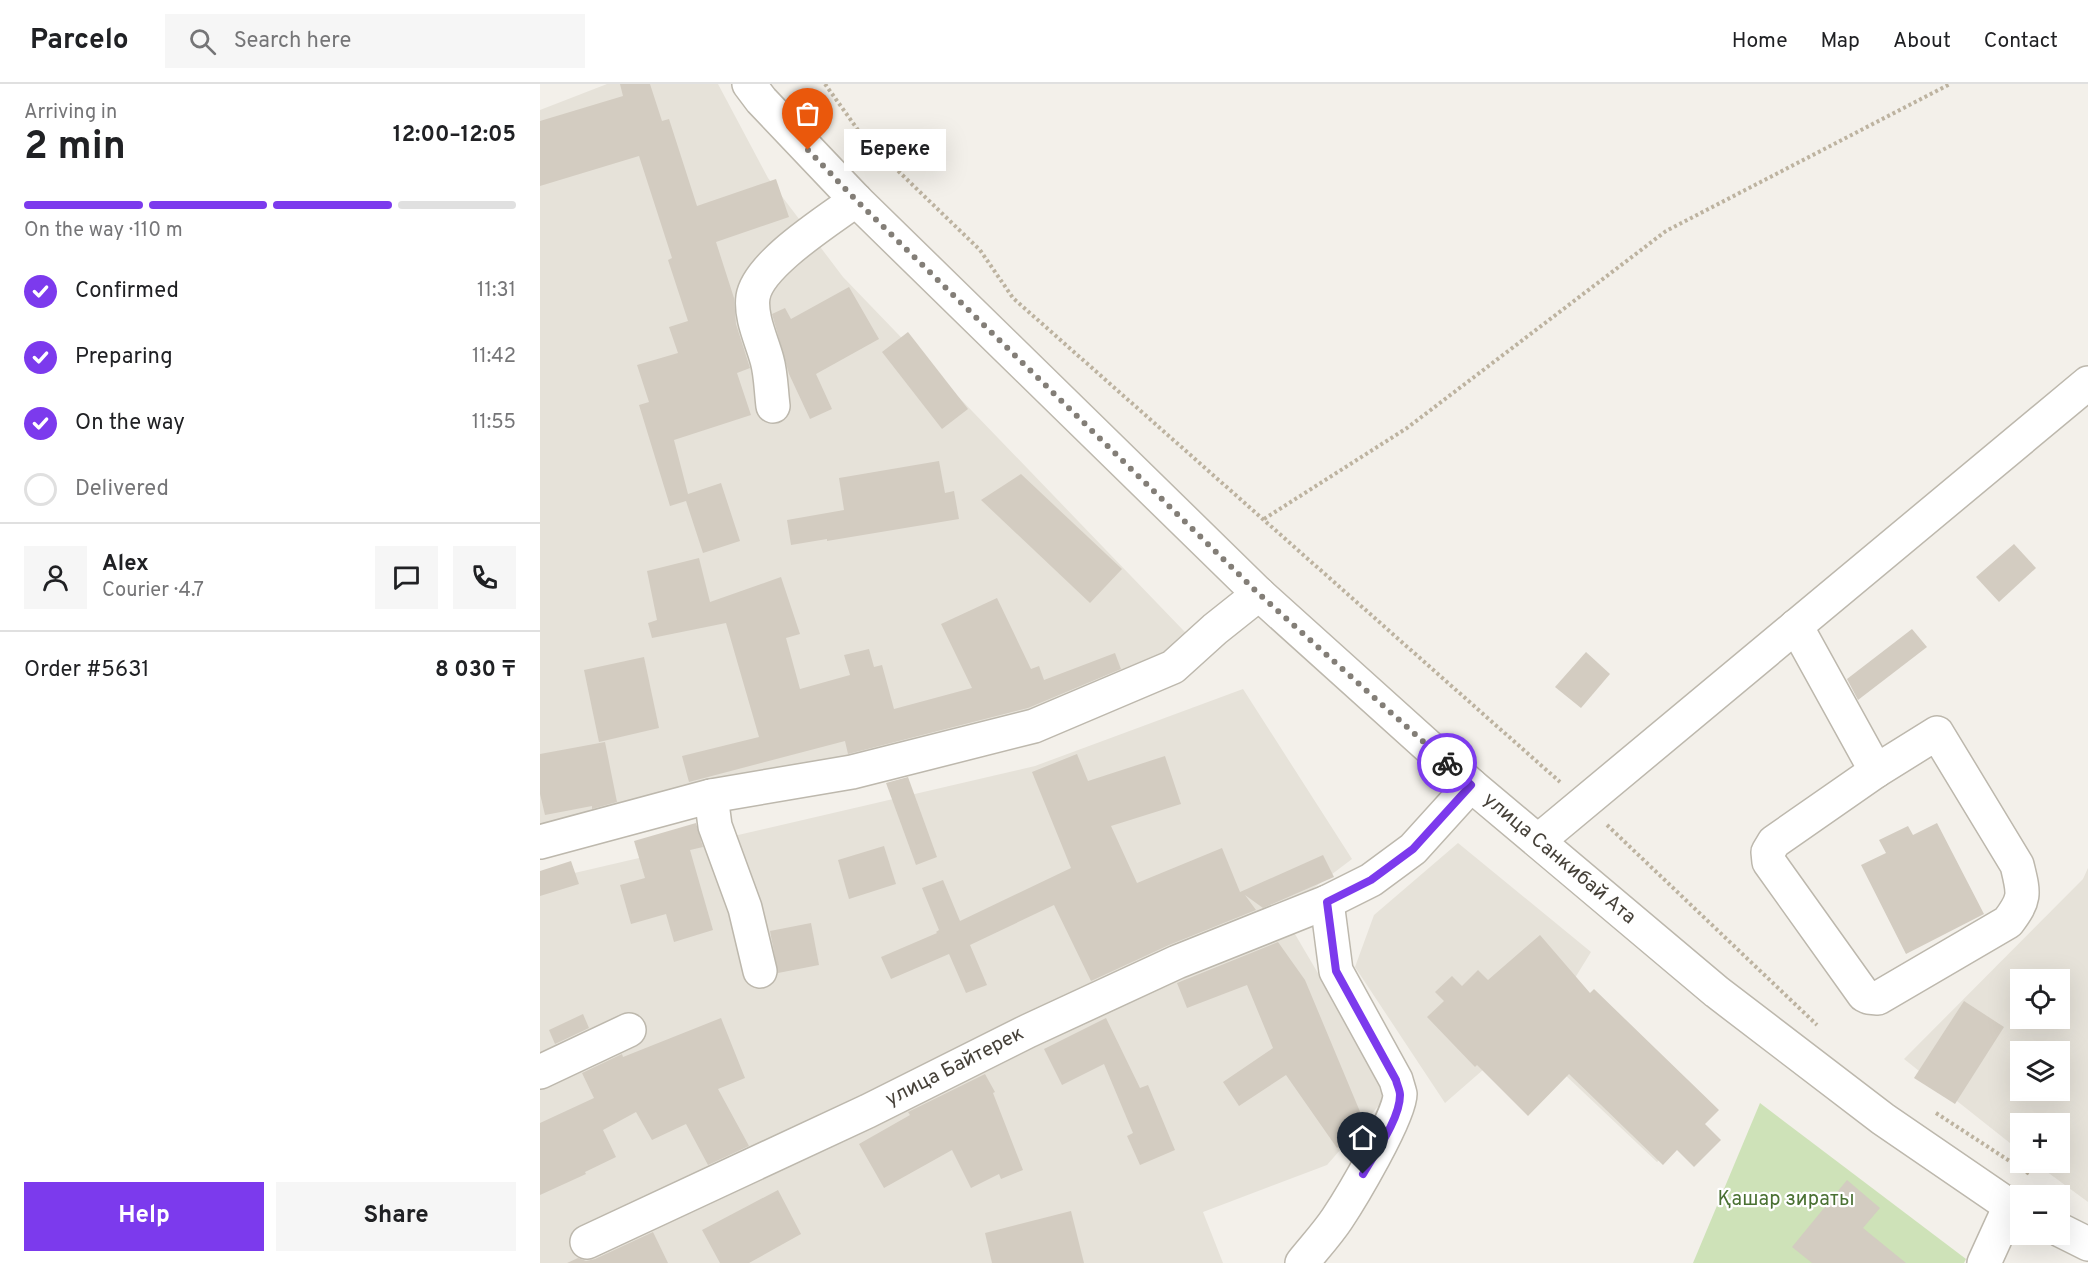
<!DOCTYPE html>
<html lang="en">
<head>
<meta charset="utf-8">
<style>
	:root { --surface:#fff; --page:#f6f6f6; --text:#202124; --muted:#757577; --line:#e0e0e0; --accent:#7c3aed }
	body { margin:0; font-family:Overpass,sans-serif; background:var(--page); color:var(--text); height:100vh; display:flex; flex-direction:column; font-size:22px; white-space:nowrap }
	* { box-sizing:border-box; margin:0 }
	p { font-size:20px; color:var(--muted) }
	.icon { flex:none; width:33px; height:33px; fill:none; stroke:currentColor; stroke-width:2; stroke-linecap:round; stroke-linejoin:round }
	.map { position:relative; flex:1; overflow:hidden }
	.side { display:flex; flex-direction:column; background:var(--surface); width:540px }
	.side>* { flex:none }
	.buttons { position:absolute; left:1470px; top:885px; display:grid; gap:12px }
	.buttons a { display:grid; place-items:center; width:60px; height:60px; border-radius:0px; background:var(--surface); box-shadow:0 6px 24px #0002; font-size:30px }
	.pin { position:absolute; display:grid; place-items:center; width:51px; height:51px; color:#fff; margin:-62px -26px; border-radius:50% 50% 50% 0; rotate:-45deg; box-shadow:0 0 6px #0007 }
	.pin .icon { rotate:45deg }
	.courier { position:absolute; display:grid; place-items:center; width:60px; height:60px; margin:-30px; border:4px solid #7c3aed; border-radius:50%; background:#fff; color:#222; box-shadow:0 2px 8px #0007 }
	.bubble { position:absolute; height:42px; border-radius:0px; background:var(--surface); box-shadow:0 6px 24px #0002; font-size:20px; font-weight:700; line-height:42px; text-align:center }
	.overview em { font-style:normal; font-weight:700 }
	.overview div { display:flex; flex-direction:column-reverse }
	.overview { display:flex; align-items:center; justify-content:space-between; height:102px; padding:0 24px }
	h1 { font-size:39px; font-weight:700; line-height:45px }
	.bar { display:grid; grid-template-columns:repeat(4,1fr); gap:9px 6px; align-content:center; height:72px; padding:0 24px }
	.bar i { height:8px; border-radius:4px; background:var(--line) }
	.bar .current { background:var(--accent) }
	.bar p { grid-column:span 4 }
	.line { display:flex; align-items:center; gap:15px; padding:0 24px; border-top:2px solid var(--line) }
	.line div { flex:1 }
	.round { display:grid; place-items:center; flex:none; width:63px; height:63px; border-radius:0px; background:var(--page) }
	ol { padding:0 24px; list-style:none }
	li { display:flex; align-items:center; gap:18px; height:66px }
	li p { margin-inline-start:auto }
	li .icon { padding:6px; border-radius:50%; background:var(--accent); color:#fff; stroke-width:4 }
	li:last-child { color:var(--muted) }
	li i { width:33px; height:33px; border:3px solid var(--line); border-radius:50% }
	.button { display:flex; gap:12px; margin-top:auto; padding:12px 24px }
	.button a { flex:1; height:69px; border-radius:0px; background:var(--accent); color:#fff; font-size:24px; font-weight:700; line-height:69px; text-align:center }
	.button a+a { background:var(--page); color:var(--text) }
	header { display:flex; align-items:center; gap:36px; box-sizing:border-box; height:84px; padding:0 30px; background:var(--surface); border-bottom:2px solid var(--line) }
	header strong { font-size:28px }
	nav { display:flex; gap:33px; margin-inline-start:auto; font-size:21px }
	.search { width:420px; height:54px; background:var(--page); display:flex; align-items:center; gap:15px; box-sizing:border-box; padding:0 21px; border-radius:0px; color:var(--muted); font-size:22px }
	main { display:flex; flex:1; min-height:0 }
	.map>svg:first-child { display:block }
</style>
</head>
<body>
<header>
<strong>Parcelo</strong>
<div class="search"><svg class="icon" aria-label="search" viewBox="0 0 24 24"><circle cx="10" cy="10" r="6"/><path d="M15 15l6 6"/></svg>Search here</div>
<nav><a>Home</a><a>Map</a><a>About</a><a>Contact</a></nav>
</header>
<main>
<section class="side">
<div class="overview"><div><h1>2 min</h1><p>Arriving in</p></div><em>12:00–12:05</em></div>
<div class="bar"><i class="current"></i><i class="current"></i><i class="current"></i><i></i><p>On the way · 110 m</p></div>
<ol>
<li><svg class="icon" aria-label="check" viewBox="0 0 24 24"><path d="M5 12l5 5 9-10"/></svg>Confirmed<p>11:31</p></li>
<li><svg class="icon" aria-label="check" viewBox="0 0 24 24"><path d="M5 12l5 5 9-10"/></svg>Preparing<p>11:42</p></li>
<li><svg class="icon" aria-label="check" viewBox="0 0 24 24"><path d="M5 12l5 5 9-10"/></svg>On the way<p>11:55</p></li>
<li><i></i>Delivered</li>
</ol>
<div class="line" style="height:108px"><a class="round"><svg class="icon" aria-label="person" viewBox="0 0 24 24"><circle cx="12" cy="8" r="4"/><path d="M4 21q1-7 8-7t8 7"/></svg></a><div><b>Alex</b><p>Courier · 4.7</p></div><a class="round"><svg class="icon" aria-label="chat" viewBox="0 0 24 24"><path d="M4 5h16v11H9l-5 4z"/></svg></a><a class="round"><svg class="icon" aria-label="phone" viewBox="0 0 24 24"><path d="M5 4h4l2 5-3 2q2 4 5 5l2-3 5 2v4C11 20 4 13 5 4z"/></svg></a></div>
<div class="line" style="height:78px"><div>Order #5631</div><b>8 030 ₸</b></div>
<div class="button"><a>Help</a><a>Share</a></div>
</section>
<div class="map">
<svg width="1548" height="1179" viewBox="0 0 1548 1179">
	<rect width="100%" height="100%" fill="#f3f0ea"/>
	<g fill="#e6e2d9" fill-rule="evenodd">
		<polygon points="67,0 178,0 228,94 303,193 669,573 603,605 0,756 0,26"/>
		<polygon points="703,605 812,775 742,828 849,1010 787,1081 663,1128 683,1179 0,1179 0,797 495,682"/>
		<polygon points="918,759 1051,868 1030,902 1172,1029 1117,1078 983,951 905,1019 815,883 834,831"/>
		<path d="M1548 784V1118L1495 1079 1520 1078V1040H1480V1067L1364 975 1543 795ZM1480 896H1520V934H1480ZM1480 968H1520V1006H1480Z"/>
	</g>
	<polygon fill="#cee2b8" points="1220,1019 1426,1175 1424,1179 1153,1179"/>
	<g fill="#d3ccc1">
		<polygon points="80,0 110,0 122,37 129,35 157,122 236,95 249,133 176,158 194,214 196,240 210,284 197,289 211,331 134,356 148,410 181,399 200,457 163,469 146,417 130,422 99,321 109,318 97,281 138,269 129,243 148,237 128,176 132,174 99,72 0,102 0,37 83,12"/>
		<polygon points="309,203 339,255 276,290 292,325 270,335 249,290 232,230 245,224 251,235"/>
		<polygon points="368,248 428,325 402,345 342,268"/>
		<polygon points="399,377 405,409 414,407 419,435 287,457 287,455 251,461 247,436 304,426 299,394"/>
		<polygon points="481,390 582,485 550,519 441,416"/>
		<polygon points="1474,460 1496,484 1459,518 1436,493"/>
		<polygon points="159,474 170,518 241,493 260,550 246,554 260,605 310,591 304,571 329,565 334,583 342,581 354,625 432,604 401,540 457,514 491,585 499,582 504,596 575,569 581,585 488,624 308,670 305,657 149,698 142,672 219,653 186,539 112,554 108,539 117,536 107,487"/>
		<polygon points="1372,545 1387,563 1318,616 1307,595"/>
		<polygon points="1046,568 1070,590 1041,624 1015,603"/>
		<polygon points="104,573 119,644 59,658 44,586"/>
		<polygon points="65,658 77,718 52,725 52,722 5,731 0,710 0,670"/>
		<polygon points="537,670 548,697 625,672 641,720 571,742 597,799 682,764 700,808 783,771 794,793 723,824 705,811 716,826 629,861 551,897 514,821 430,861 447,901 426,909 409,870 351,895 341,873 397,849 396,848 399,846 382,804 403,796 420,837 531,784 492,688"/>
		<polygon points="368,693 397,773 376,781 346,699"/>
		<polygon points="156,739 163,763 150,766 173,846 134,858 126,830 91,840 80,801 105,794 94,757"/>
		<polygon points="1397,739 1444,830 1366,870 1321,781 1346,769 1339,756 1368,742 1373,751"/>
		<polygon points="344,762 356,800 309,815 298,776"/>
		<polygon points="31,777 39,800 0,812 0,787"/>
		<polygon points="271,839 279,881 238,889 230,847"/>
		<polygon points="1000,851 1050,909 1054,905 1179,1026 1165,1040 1181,1056 1154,1083 1137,1066 1123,1081 1029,990 988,1032 937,981 935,983 887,933 904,917 895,908 912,892 922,902 938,886 948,896"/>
		<polygon points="738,858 765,896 826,1042 797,1064 746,991 699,1022 683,998 733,964 707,901 647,924 637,899"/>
		<polygon points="1424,917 1464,943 1415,1020 1374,994"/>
		<polygon points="43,930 49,944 15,960 9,946"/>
		<polygon points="181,934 205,994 178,1005 209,1062 168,1081 146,1040 112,1056 96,1028 63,1046 76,1073 45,1088 46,1090 0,1111 0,1039 54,1014 42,989 82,970 83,973"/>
		<polygon points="566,934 600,1004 608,1001 635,1066 600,1081 587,1052 593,1049 564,980 522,1001 504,965"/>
		<polygon points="445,990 455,1008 453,1009 483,1086 461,1095 459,1090 431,1104 412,1066 344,1104 319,1060 370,1031 368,1028"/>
		<polygon points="1307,1096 1340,1124 1323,1144 1366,1179 1272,1179 1252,1163"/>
		<polygon points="238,1106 261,1150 209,1179 180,1179 162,1146"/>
		<polygon points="531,1127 544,1179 452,1179 445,1149"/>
		<polygon points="113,1148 128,1179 27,1179 38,1174 46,1177 55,1175"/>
	</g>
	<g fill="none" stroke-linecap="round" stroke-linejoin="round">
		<g stroke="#bdb8ad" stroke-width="36">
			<g id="minor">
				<polyline points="209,0 221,16 316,116 719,510 931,701 1177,908 1343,1035 1470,1122 1480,1127"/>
				<path d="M233 322C231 306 231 290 227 276 222 257 210 233 213 213 218 180 289 136 316 116"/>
				<polyline points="1256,542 1336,687"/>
				<path d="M1397 649 1477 781C1484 810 1486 814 1468 838L1338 914 1328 913 1324 911 1229 778 1228 768 1234 758 1336 687Z"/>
				<polyline points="171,712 175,742 205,824 220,887"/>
				<polyline points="998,757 1548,299"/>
				<polyline points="0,758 171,712 312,688 494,642 633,583 675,545 719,510"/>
				<polyline points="0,988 89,946"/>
				<polyline points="1520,1146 1548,1160"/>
				<polyline points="47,1158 328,1027 488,947 637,878 787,818 831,796 873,765 931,701"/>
				<path d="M762 1179C774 1164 787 1150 797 1135 811 1114 860 1032 860 1010 859 1006 857 1000 856 996L796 887 787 818"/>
				<polyline points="1444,1179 1470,1122"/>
			</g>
		</g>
		<g stroke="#bdb3a0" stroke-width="4" stroke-dasharray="3 3" stroke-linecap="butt">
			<polyline points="285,0 323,53 440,166 473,214 1020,698"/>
			<polyline points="724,435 867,344 1126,147 1410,0"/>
			<polyline points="1067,741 1277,941"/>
			<polyline points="1396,1029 1491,1091"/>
		</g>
		<use href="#minor" stroke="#fff" stroke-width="33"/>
	</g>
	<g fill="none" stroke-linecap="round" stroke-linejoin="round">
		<polyline stroke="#837e77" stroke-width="6" stroke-dasharray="0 10.8" points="268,66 316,116 719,510 907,679"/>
		<path stroke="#7c3aed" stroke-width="8" d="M823 1090C835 1069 860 1035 860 1011 860 1006 857 1001 856 996L796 887 787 818 831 796 873 765 931 701 907 679"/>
	</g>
	<g text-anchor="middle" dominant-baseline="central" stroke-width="4.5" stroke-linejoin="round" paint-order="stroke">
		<g font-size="20" fill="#464139" stroke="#fff">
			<text transform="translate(1019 775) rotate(40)">улица Санкибай Ата</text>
			<text transform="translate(415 983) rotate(-27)">улица Байтерек</text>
		</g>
		<g font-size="20" fill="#4a7133" stroke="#fff">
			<text x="1246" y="1116">Қашар зираты</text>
		</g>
	</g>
</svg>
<div class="buttons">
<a><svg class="icon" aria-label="locate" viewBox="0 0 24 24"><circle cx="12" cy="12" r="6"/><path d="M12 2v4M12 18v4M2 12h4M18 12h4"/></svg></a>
<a><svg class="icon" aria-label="layers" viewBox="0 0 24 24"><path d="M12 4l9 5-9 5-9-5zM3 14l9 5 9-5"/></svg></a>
<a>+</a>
<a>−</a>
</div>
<div class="pin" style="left:268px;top:66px;background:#ea580c"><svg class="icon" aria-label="bag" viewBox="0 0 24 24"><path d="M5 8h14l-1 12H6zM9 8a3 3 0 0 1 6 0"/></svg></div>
<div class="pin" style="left:823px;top:1090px;background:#1f2937"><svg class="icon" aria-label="home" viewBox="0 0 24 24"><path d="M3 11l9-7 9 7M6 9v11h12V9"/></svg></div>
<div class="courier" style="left:907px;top:679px"><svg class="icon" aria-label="bike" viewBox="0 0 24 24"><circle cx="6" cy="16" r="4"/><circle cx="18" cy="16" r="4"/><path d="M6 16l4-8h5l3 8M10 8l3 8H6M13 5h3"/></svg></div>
<div class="bubble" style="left:304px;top:45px;width:102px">Береке</div>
</div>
</main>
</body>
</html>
